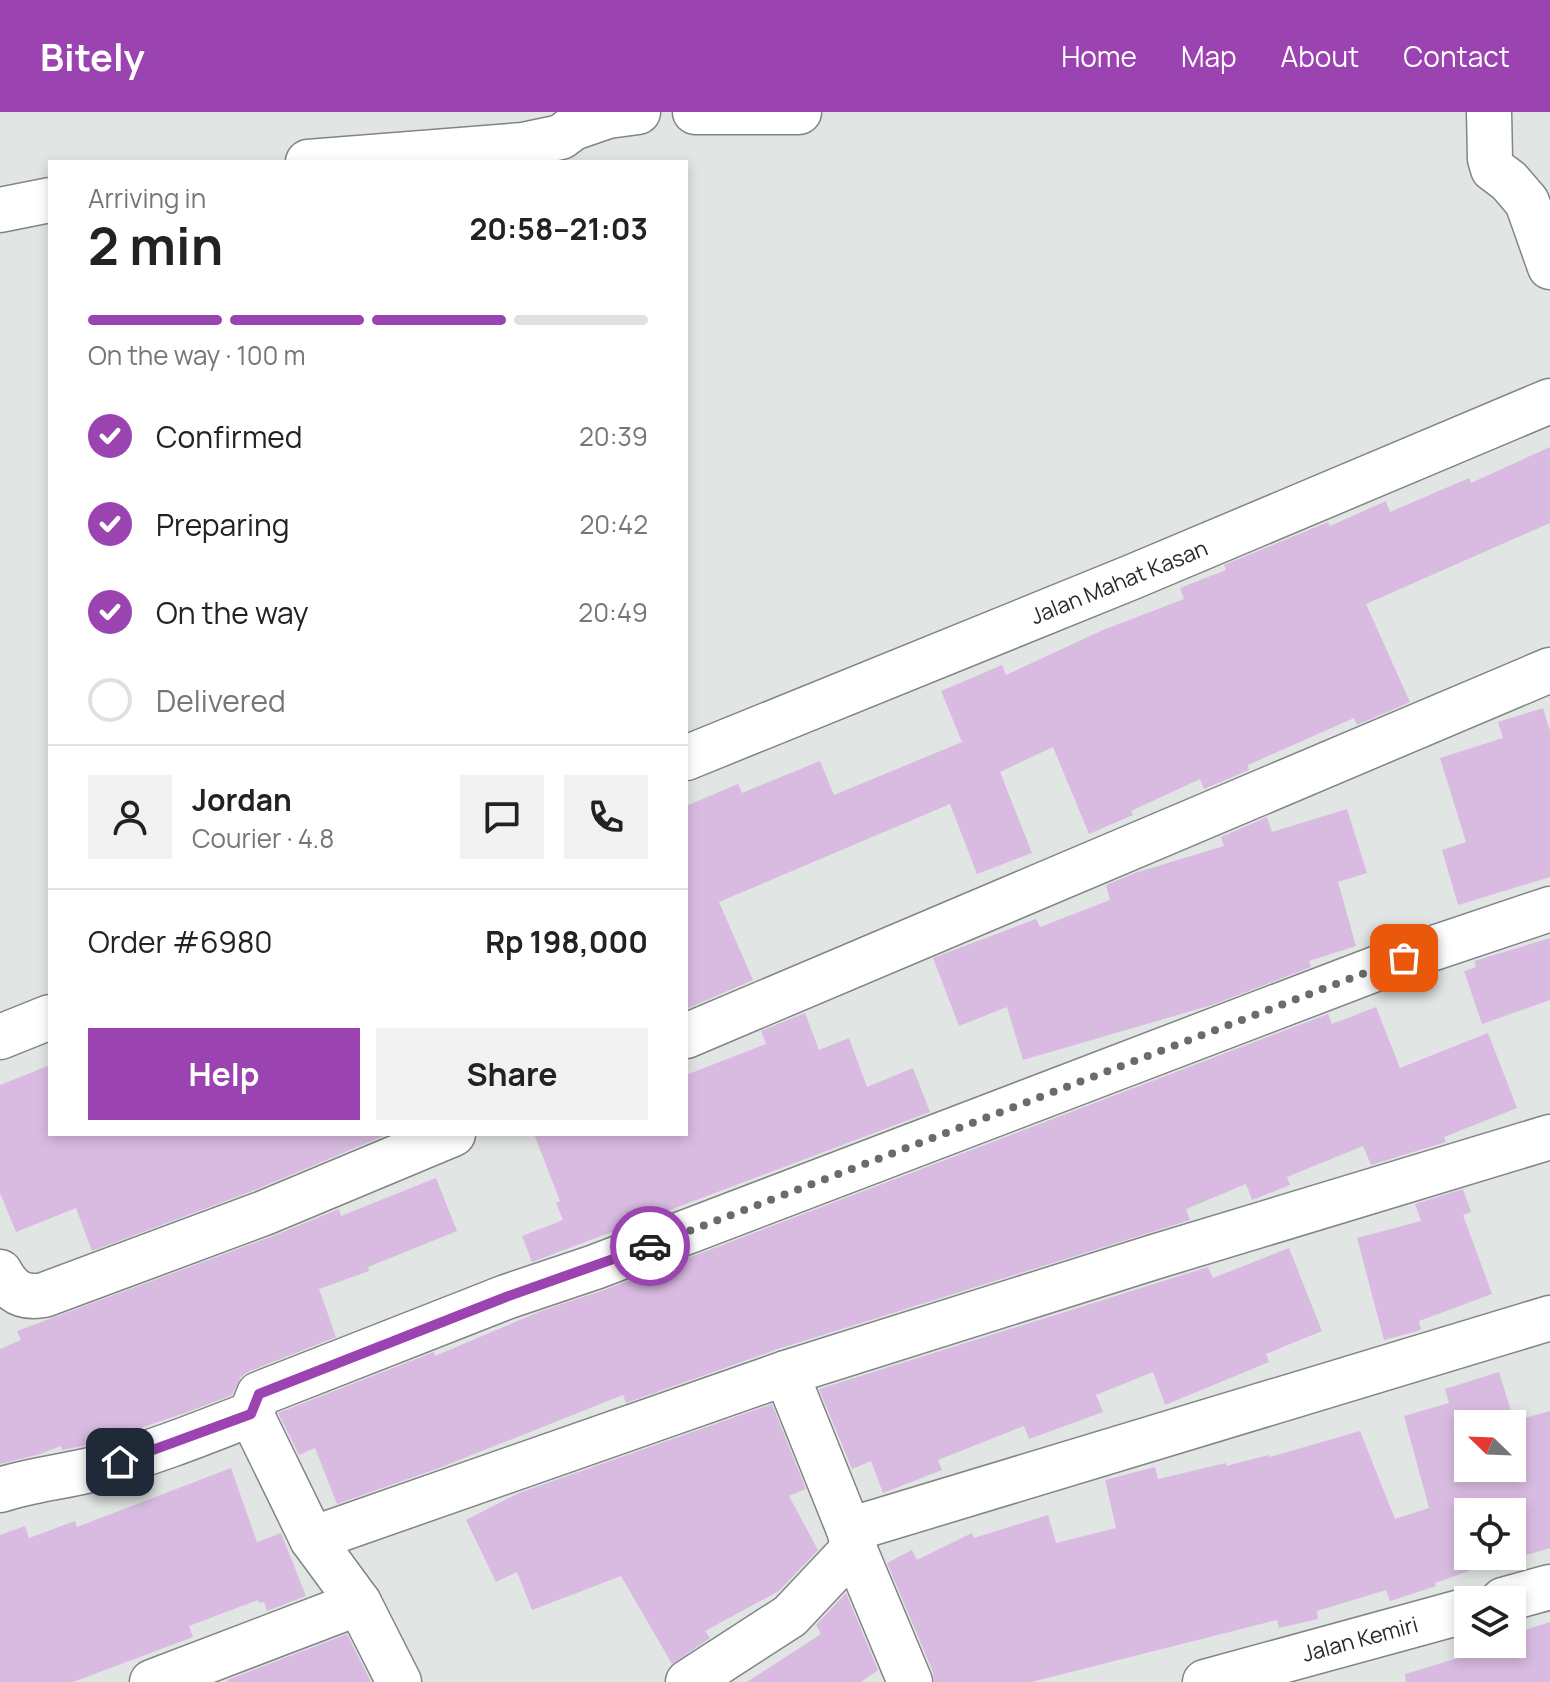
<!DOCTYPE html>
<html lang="en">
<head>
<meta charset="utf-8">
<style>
	:root { --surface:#fff; --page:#f2f2f2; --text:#222; --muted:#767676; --line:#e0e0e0; --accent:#9b43b0 }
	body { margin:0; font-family:Manrope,sans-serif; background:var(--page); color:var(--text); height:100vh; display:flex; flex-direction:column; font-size:30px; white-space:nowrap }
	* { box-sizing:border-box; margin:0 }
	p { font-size:26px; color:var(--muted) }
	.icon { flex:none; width:44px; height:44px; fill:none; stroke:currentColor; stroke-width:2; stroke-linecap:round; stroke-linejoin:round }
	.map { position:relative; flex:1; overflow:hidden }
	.panel { position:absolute; left:48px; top:48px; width:640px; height:976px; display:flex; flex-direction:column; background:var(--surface); border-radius:0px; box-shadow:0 4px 12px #0003 }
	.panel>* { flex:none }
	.needle { width:52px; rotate:293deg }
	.buttons { position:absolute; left:1454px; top:1298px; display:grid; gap:16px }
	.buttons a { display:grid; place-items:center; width:72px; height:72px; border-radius:0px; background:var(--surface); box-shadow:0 4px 12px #0003; font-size:40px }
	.pin { position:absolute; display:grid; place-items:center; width:68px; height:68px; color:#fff; margin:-34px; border-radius:16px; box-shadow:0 4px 12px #0006 }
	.courier { position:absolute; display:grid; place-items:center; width:80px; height:80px; margin:-40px; border:6px solid #9b43b0; border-radius:50%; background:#fff; color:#222; box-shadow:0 2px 10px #0007 }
	.head em { font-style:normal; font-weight:700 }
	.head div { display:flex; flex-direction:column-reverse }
	.head { display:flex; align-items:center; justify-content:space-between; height:136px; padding:0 40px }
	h1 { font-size:52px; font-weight:700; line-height:60px }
	.bar { display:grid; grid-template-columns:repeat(4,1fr); gap:12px 8px; align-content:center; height:96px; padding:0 40px }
	.bar i { height:10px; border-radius:6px; background:var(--line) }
	.bar .current { background:var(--accent) }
	.bar p { grid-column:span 4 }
	.line { display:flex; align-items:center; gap:20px; padding:0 40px; border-top:2px solid var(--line) }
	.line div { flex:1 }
	.round { display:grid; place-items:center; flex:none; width:84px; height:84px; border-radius:0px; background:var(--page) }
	ol { padding:0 40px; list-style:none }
	li { display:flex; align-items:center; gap:24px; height:88px }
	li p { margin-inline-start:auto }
	li .icon { padding:8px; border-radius:50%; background:var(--accent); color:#fff; stroke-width:4 }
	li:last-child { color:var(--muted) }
	li i { width:44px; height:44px; border:4px solid var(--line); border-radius:50% }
	.cta { display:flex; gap:16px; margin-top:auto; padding:16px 40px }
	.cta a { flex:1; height:92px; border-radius:0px; background:var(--accent); color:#fff; font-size:32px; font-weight:700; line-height:92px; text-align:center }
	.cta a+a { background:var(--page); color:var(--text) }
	header { display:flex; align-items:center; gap:48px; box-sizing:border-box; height:112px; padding:0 40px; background:var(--accent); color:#fff }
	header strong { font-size:38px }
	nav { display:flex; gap:44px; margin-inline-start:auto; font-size:28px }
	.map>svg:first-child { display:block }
</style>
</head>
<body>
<header>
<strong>Bitely</strong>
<nav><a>Home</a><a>Map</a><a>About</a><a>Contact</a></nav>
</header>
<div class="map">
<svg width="1550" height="1570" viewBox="0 0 1550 1570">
	<rect width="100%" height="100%" fill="#e1e5e4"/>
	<g fill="#d9bbe1" fill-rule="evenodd">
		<polygon points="1550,335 1550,411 1366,492 1410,590 1357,613 1354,606 1248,653 1249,658 1204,677 1200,667 1131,699 1133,703 1089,722 1053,635 1000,660 1032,741 977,762 950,692 719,790 753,868 686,897 686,694 738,672 742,681 820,649 834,683 962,630 941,579 1002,553 1006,563 1103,518 1184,487 1180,476 1226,458 1224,453 1328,410 1330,414 1386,389 1390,400 1469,366 1471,371"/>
		<polygon points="1543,596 1550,619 1550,765 1458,793 1442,738 1466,730 1440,646 1503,626 1498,610"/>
		<polygon points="1347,697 1367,761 1338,770 1356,834 1309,849 1311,855 1212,893 1023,948 1007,895 959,914 933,846 1036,807 1040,815 1110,788 1106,773 1135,761 1224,734 1221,725 1267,705 1272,720"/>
		<polygon points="1550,826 1550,888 1482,912 1464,859 1476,855 1474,849"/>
		<polygon points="1376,895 1400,956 1488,921 1517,996 1444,1025 1446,1030 1371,1053 1363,1034 1287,1065 1290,1073 1252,1088 1246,1072 1186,1097 1190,1108 778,1237 626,1291 623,1283 439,1356 337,1392 315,1336 299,1343 278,1301 434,1240 435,1244 541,1199 604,1178 1328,902 1332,912"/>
		<polygon points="805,901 819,938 849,926 867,975 913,956 930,1000 532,1150 522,1124 563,1108 556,1091 560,1089 534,1022 686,1022 686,963 766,932 761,919"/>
		<polygon points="50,953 50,1022 388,1022 255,1078 92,1139 76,1096 16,1120 0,1081 0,973"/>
		<polygon points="436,1066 457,1119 368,1155 369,1159 319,1177 336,1225 250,1259 241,1265 232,1283 185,1301 92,1332 62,1338 61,1334 40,1342 0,1352 0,1237 21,1228 17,1219 273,1124 339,1097 341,1104"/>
		<polygon points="1463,1077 1471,1100 1463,1103 1492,1182 1419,1209 1421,1218 1384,1228 1357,1126 1421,1109 1415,1092"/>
		<polygon points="1289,1136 1322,1219 1266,1242 1269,1250 1165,1293 1153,1260 1096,1283 1103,1300 1029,1327 1024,1314 938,1348 942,1358 883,1381 871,1349 852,1357 819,1277 1208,1155 1213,1166"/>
		<path d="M1499 1260 1514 1309 1550 1299V1436L1497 1452V1449L1435 1471 1436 1474 1390 1489 1386 1478 1317 1499 1318 1507 1279 1516 1277 1508 1031 1570H934L933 1560 887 1451 912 1438 917 1448 972 1421 974 1426 1048 1403 1056 1431 1116 1416 1105 1368 1155 1355 1158 1367 1226 1351V1354L1269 1343 1270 1345 1360 1319 1395 1407 1429 1396 1404 1304 1449 1291 1445 1277ZM1468 1312H1512V1356H1468ZM1468 1400H1512V1444H1468Z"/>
		<polygon points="772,1292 806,1377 789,1384 818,1438 779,1479 705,1519 710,1526 672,1552 621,1464 532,1498 517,1460 496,1470 466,1408 519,1381"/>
		<polygon points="231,1356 257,1430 281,1421 306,1484 267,1499 264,1490 259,1491 258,1488 189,1514 193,1525 73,1570 0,1570 0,1423 25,1414 29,1426 75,1409 77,1415"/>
		<polygon points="846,1481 878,1558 861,1570 747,1570 821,1522 816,1513"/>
		<polygon points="1550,1510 1550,1570 1406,1570 1405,1562 1504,1532 1512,1532 1512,1522"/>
		<polygon points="347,1522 371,1570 228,1570 227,1568"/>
	</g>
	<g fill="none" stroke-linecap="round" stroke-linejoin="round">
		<g stroke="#818585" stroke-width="47">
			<g id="minor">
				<polyline points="695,0 799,0"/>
				<polyline points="1489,0 1490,47 1493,57 1509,69 1527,90 1550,155"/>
				<polyline points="573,16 608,4 638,0"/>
				<polyline points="308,50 523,33 561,25 573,16 587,0"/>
				<polyline points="0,98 50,88"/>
				<polyline points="686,646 1132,465 1550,289"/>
				<polyline points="686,924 1550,558"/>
				<polyline points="0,925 50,905"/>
				<path d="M0 1160C10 1179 23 1187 44 1183L264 1101 453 1022"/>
				<polyline points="786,1261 849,1418 854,1436 910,1570"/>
				<path d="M0 1378C32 1367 65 1365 98 1356 150 1342 200 1322 251 1302"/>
				<polyline points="849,1418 1550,1206"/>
				<polyline points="312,1427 786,1261 1154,1145 1550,1025"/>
				<polyline points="1503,1488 1550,1475"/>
				<polyline points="152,1570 359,1491"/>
				<polyline points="399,1570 359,1491 312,1427 251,1302 259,1282 506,1185 595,1155 1404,846 1550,797"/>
				<polyline points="688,1570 790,1504 854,1436"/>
				<polyline points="1205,1570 1468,1498"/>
			</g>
		</g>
		<use href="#minor" stroke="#fff" stroke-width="44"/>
	</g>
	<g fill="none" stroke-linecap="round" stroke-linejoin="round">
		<polyline stroke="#696c6c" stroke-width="8" stroke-dasharray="0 14.4" points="650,1134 1404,846"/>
		<polyline stroke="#9b43b0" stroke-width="10" points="120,1350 251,1302 259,1282 506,1185 650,1134"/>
	</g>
	<g text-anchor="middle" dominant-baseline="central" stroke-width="8" stroke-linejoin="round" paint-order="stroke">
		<g font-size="22" fill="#292b2b" stroke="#fff">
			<text transform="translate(1119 470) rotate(-22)">Jalan Mahat Kasan</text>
			<text transform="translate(1360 1527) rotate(-15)">Jalan Kemiri</text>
		</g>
	</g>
</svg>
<div class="buttons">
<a><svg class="needle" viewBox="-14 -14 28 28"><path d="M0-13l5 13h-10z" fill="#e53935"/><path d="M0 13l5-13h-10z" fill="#767676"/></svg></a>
<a><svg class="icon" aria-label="locate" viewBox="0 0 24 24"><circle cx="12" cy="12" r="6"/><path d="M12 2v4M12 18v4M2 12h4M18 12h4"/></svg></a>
<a><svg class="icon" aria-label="layers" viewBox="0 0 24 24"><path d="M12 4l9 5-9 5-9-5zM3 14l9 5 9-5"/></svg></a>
</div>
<div class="pin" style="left:1404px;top:846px;background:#ea580c"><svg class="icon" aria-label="bag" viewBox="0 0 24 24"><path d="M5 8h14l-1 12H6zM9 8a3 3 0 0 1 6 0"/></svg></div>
<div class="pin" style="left:120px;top:1350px;background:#1f2937"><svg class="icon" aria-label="home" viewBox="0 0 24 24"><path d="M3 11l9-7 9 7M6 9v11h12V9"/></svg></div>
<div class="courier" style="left:650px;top:1134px"><svg class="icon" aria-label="car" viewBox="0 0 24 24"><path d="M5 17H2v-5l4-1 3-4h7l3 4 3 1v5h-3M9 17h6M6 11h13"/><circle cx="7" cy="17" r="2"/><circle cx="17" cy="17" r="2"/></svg></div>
<section class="panel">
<div class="head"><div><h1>2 min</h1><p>Arriving in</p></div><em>20:58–21:03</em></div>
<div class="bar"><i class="current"></i><i class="current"></i><i class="current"></i><i></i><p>On the way · 100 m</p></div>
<ol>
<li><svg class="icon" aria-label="check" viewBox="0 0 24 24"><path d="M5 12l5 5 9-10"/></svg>Confirmed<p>20:39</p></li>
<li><svg class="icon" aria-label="check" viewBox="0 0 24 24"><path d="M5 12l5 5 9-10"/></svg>Preparing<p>20:42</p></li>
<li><svg class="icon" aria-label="check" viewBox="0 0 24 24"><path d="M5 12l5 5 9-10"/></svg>On the way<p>20:49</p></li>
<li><i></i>Delivered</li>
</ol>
<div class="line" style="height:144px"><a class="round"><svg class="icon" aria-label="person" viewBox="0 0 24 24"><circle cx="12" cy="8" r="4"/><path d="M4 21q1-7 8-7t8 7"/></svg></a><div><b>Jordan</b><p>Courier · 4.8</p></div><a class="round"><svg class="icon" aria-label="chat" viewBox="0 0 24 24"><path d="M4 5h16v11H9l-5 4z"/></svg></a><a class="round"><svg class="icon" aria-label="phone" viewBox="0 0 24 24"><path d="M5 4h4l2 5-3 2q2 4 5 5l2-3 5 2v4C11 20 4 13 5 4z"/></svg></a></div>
<div class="line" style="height:104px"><div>Order #6980</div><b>Rp 198,000</b></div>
<div class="cta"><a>Help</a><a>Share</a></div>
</section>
</div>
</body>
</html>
